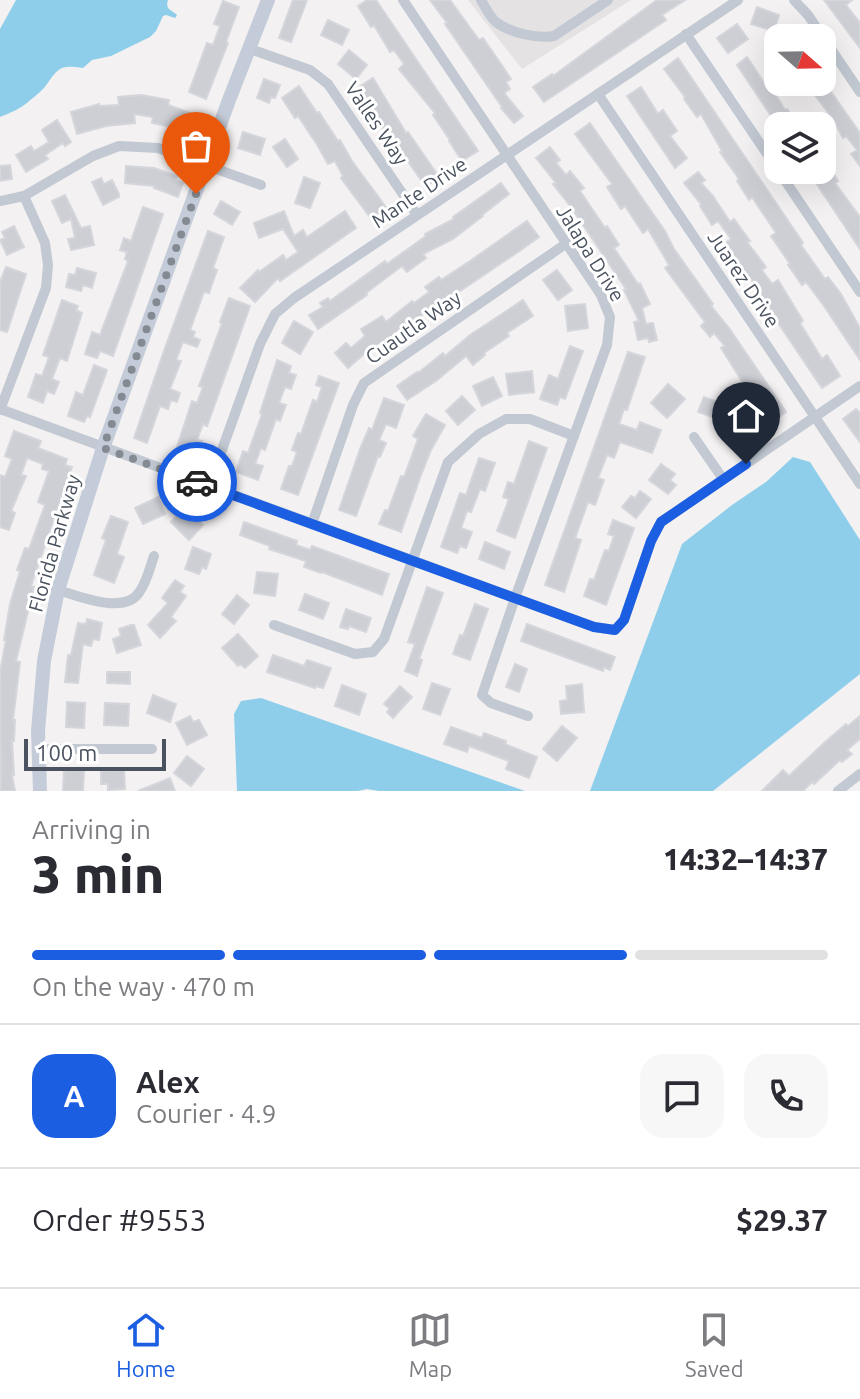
<!DOCTYPE html>
<html lang="en">
<head>
<meta charset="utf-8">
<style>
	:root { --surface:#fff; --page:#f7f7f7; --text:#2b2b33; --muted:#7c7c81; --line:#e1e1e2; --accent:#1b5ee2 }
	body { margin:0; font-family:Ubuntu,sans-serif; background:var(--page); color:var(--text); height:100vh; display:flex; flex-direction:column; font-size:30px; white-space:nowrap }
	* { box-sizing:border-box; margin:0 }
	p { font-size:26px; color:var(--muted) }
	.icon { flex:none; width:44px; height:44px; fill:none; stroke:currentColor; stroke-width:2; stroke-linecap:round; stroke-linejoin:round }
	.map { position:relative; height:791px; overflow:hidden }
	.panel { display:flex; flex-direction:column; background:var(--surface); flex:1 }
	.panel>* { flex:none }
	.needle { width:52px; rotate:110deg }
	.buttons { position:absolute; left:764px; top:24px; display:grid; gap:16px }
	.buttons a { display:grid; place-items:center; width:72px; height:72px; border-radius:16px; background:var(--surface); box-shadow:0 8px 32px #0002; font-size:40px }
	.scale { position:absolute; left:24px; bottom:20px; width:142px; box-sizing:border-box; padding-left:8px; border:4px solid #49525e; border-top:0; font-size:22px; line-height:28px; white-space:nowrap; color:#49525e; -webkit-text-stroke:6px #fff; paint-order:stroke }
	.pin { position:absolute; display:grid; place-items:center; width:68px; height:68px; color:#fff; margin:-82px -34px; border-radius:50% 50% 50% 0; rotate:-45deg; box-shadow:0 0 8px #0007 }
	.pin .icon { rotate:45deg }
	.courier { position:absolute; display:grid; place-items:center; width:80px; height:80px; margin:-40px; border:6px solid #1b5ee2; border-radius:50%; background:#fff; color:#222; box-shadow:0 2px 10px #0007 }
	.head em { font-style:normal; font-weight:800 }
	.head div { display:flex; flex-direction:column-reverse }
	.head { display:flex; align-items:center; justify-content:space-between; height:136px; padding:0 32px }
	h1 { font-size:52px; font-weight:800; line-height:60px }
	.bar { display:grid; grid-template-columns:repeat(4,1fr); gap:12px 8px; align-content:center; height:96px; padding:0 32px }
	.bar i { height:10px; border-radius:6px; background:var(--line) }
	.bar .current { background:var(--accent) }
	.bar p { grid-column:span 4 }
	.line { display:flex; align-items:center; gap:20px; padding:0 32px; border-top:2px solid var(--line) }
	.line div { flex:1 }
	.round { display:grid; place-items:center; flex:none; width:84px; height:84px; border-radius:24px; background:var(--page) }
	.dock { display:flex; justify-content:space-around; align-items:center; height:112px; border-top:2px solid var(--line); background:var(--surface); font-size:22px; color:var(--muted) }
	.dock a { display:grid; justify-items:center; gap:4px }
	.dock .current { color:var(--accent) }
	.map>svg:first-child { display:block }
</style>
</head>
<body>
<div class="map">
<svg width="860" height="791" viewBox="0 0 860 791">
	<rect width="100%" height="100%" fill="#f3f1f1"/>
	<polygon fill="#e4e2e3" points="468,0 631,0 522,69"/>
	<g fill="#8eceeb">
		<path d="M16 0H168C165 10 171 9 177 15L175 18 166 15 163 16 156 31 150 37 111 56 92 60 83 68C61 65 59 67 47 84 43 90 34 97 28 102 20 109 10 113 0 117V29Z"/>
		<polygon points="793,457 810,462 860,540 860,674 713,791 590,791 682,544 732,505 766,482"/>
		<polygon points="261,698 525,791 379,791 367,789 358,791 237,791 234,714 241,701"/>
	</g>
	<g fill="#cecfd5" stroke="#d5d6dc" stroke-width="2">
		<polygon points="293,0 307,0 291,42 279,38"/>
		<polygon points="367,0 376,0 478,151 462,161 449,141 450,140 433,115 435,113 399,69 404,64 394,50 390,52 374,25 371,27 358,6"/>
		<polygon points="430,0 450,0 479,40 483,38 501,64 511,79 506,82 510,89 504,93 523,116 514,123 501,108 502,107 445,24 447,23"/>
		<polygon points="657,0 685,0 662,15 666,20 544,102 533,87 552,74 553,76"/>
		<polygon points="824,0 852,0 846,5 860,23 860,48"/>
		<polygon points="223,1 239,7 226,42 228,43 206,99 189,92 207,43 213,45 220,26 214,24"/>
		<polygon points="757,7 779,15 774,31 751,24"/>
		<polygon points="328,20 349,30 342,45 321,35"/>
		<polygon points="737,24 748,39 728,53 717,38"/>
		<polygon points="349,50 367,65 356,79 338,64"/>
		<polygon points="747,57 766,86 769,84 785,110 787,109 796,122 790,126 778,126 737,65"/>
		<polygon points="678,58 803,243 801,245 825,279 828,277 841,294 860,328 860,360 824,306 806,282 802,285 788,265 790,264 771,236 776,233 752,197 749,200 737,181 739,179 720,152 722,151 701,114 697,117 684,99 685,97 664,69"/>
		<polygon points="373,78 406,133 408,132 439,177 426,187 388,133 386,134 359,87"/>
		<polygon points="264,79 280,85 275,98 271,97 269,103 257,98"/>
		<polygon points="805,82 824,82 860,133 860,166 851,154 857,150 846,136 843,138 833,119"/>
		<polygon points="299,86 317,113 319,112 338,141 340,140 352,161 388,210 373,221 341,178 343,176 335,161 328,164 316,143 298,116 295,118 282,98"/>
		<polygon points="641,87 658,114 663,110 677,131 670,136 687,158 675,168 627,96"/>
		<polygon points="141,95 169,100 168,105 204,118 197,138 171,129 172,127 152,123 153,117 134,114 135,123 106,126 77,134 71,112 99,104 99,106 119,105 118,97"/>
		<polygon points="57,120 71,142 65,146 63,143 45,155 48,159 26,172 16,155 31,146 34,151 49,142 42,130"/>
		<polygon points="590,123 665,231 674,249 713,304 711,306 729,328 786,412 769,424 721,348 725,346 714,333 710,337 701,326 705,322 665,268 669,265 648,229 643,233 625,206 621,209 607,187 612,184 575,134"/>
		<polygon points="243,132 265,139 260,155 238,148"/>
		<polygon points="285,139 298,159 287,167 273,147"/>
		<polygon points="550,147 560,160 556,163 566,175 570,171 584,188 580,191 605,228 607,226 619,245 614,248 638,284 640,283 650,304 642,308 646,324 653,323 657,340 649,342 648,338 638,340 634,322 639,321 624,290 626,289 571,207 553,184 556,183 536,158"/>
		<polygon points="822,155 838,181 835,183 860,217 860,249 810,174 816,170 822,170"/>
		<polygon points="10,165 12,179 0,181 0,166"/>
		<polygon points="126,166 154,168 177,176 175,180 183,183 178,197 154,188 155,186 125,183"/>
		<polygon points="698,172 705,180 701,183 713,196 730,222 734,219 750,241 747,242 766,267 762,270 772,284 778,280 803,321 800,323 822,359 827,355 840,376 822,388 754,287 756,286 724,244 731,239 718,221 712,225 700,206 701,204 684,183"/>
		<polygon points="304,177 320,183 310,208 295,203"/>
		<polygon points="101,178 104,184 112,180 119,194 119,197 103,205 92,182"/>
		<polygon points="501,183 509,194 482,215 483,216 453,239 423,254 426,258 407,272 402,266 366,293 367,295 318,329 309,315 323,307 320,303 328,298 330,301 385,261 387,264 426,236 425,234 454,219 453,217"/>
		<polygon points="65,195 81,228 90,226 94,245 71,250 68,239 75,238 71,219 62,223 52,201"/>
		<polygon points="221,201 240,212 232,225 214,214"/>
		<polygon points="143,207 163,214 113,356 100,351 97,358 85,354 92,332 100,335 128,261 125,259 127,252 120,250 124,238 131,241"/>
		<polygon points="284,211 294,236 303,230 307,237 345,211 356,228 280,281 278,278 255,302 240,288 258,270 259,272 283,255 286,260 298,252 283,229 259,238 254,223"/>
		<polygon points="527,221 539,237 518,252 432,310 431,308 405,328 373,349 372,347 348,368 335,353 346,343 351,348 365,336 361,329 382,316 386,322 412,301 414,303 429,292 425,287 439,277 441,280 470,261"/>
		<polygon points="14,226 24,247 7,255 0,240 5,238 2,232"/>
		<polygon points="208,231 224,237 213,268 217,270 209,293 204,292 190,330 195,332 193,337 200,340 197,347 183,342 176,360 181,361 170,389 180,393 177,402 171,400 168,409 160,406 147,443 134,438 165,348"/>
		<polygon points="6,267 26,274 7,332 0,330 0,282"/>
		<polygon points="77,268 96,273 92,288 83,285 81,291 66,287 69,274 75,275"/>
		<polygon points="557,270 572,290 558,300 543,280"/>
		<polygon points="229,298 250,306 207,426 203,424 197,440 202,441 196,457 176,450 192,401 197,403 203,387 199,386 222,323 220,322"/>
		<polygon points="62,300 78,306 76,310 82,313 67,361 60,358 52,379 59,382 54,394 47,391 43,403 28,397 36,374 42,376 49,357 43,355"/>
		<polygon points="523,300 533,316 507,333 509,336 484,353 485,355 473,365 466,356 436,381 407,400 397,386 417,372 418,373 443,353 445,356 470,335"/>
		<polygon points="585,304 588,328 568,331 565,306"/>
		<polygon points="294,321 313,332 300,354 282,343"/>
		<polygon points="570,346 583,351 565,399 560,397 557,405 540,399 549,375 558,379"/>
		<polygon points="628,352 645,357 627,410 624,409 619,424 637,430 640,422 661,430 652,453 620,442 614,458 607,455 598,478 604,480 595,505 588,502 575,538 581,540 564,592 545,585"/>
		<polygon points="277,360 291,366 289,373 296,375 291,389 285,387 279,403 286,405 280,421 276,419 265,450 261,448 255,464 263,466 258,480 236,472 243,451 248,453 262,414 260,413"/>
		<polygon points="94,365 107,370 90,417 87,416 84,422 68,416 76,392 83,395"/>
		<polygon points="532,371 534,392 509,395 506,374"/>
		<polygon points="319,376 339,383 298,495 281,489 289,466 292,466 297,452 292,450 298,433 301,434 313,400 317,402 322,387 316,385"/>
		<polygon points="493,377 502,396 482,406 473,386"/>
		<polygon points="668,384 685,399 667,418 651,403"/>
		<polygon points="462,396 475,410 458,425 446,411"/>
		<polygon points="704,397 726,405 721,420 698,412"/>
		<polygon points="384,398 404,405 396,428 386,424 379,440 386,443 380,457 378,456 356,516 339,510 360,449 369,428 372,430"/>
		<polygon points="856,409 860,413 860,442 843,419"/>
		<polygon points="426,414 445,425 431,450 421,475 401,532 379,524 385,510 388,511 401,476 404,477 418,439 413,436"/>
		<polygon points="733,420 745,437 732,447 719,429"/>
		<polygon points="14,431 41,441 38,448 67,459 65,465 72,467 31,586 34,587 16,661 20,662 13,720 15,720 14,741 12,741 14,775 12,775 15,791 1,791 0,672 6,640 4,640 10,604 20,571 17,570 25,548 29,549 45,505 38,502 49,471 42,469 43,464 27,458 21,475 26,476 11,511 15,513 9,530 0,527 0,475 5,477 12,459 5,456"/>
		<polygon points="529,441 547,448 515,538 497,531 509,499 503,497 508,482 514,484"/>
		<polygon points="479,458 495,463 485,491 480,489 471,512 467,511 461,528 472,532 466,548 460,546 457,553 441,547 460,493 466,495"/>
		<polygon points="661,464 675,474 670,480 676,485 668,494 649,480"/>
		<polygon points="640,491 651,499 636,518 622,507 631,496 635,498"/>
		<polygon points="158,497 165,514 143,524 135,508"/>
		<polygon points="185,507 203,525 189,540 171,522"/>
		<polygon points="111,516 128,522 117,554 124,557 114,583 94,575 106,540 102,538"/>
		<polygon points="613,520 634,528 606,605 584,596 590,579 594,580 605,550 609,551 614,536 608,534"/>
		<polygon points="244,522 297,541 296,545 310,550 312,546 389,574 382,595 322,572 321,573 304,567 306,561 269,549 270,546 240,535"/>
		<polygon points="485,542 510,552 504,569 479,559"/>
		<polygon points="193,547 211,554 206,569 202,567 199,574 185,569"/>
		<polygon points="257,572 278,574 275,596 254,593"/>
		<polygon points="175,580 184,586 180,592 186,596 171,617 176,621 160,638 148,625 168,603 162,598"/>
		<polygon points="427,587 443,593 419,659 422,660 417,676 405,671 415,644 408,642"/>
		<polygon points="305,594 329,603 323,619 299,610"/>
		<polygon points="237,595 249,605 234,624 222,614"/>
		<polygon points="475,604 488,609 470,660 453,654 460,635 463,636"/>
		<polygon points="346,609 371,618 366,632 349,626 348,629 340,627"/>
		<polygon points="87,619 102,623 99,640 93,639 91,646 83,644 78,683 65,682 68,655 71,655 78,623 86,624"/>
		<polygon points="527,624 615,657 610,670 604,667 603,671 521,641"/>
		<polygon points="131,625 134,625 141,645 117,653 113,639 121,636 119,629"/>
		<polygon points="238,634 258,656 245,668 240,664 238,666 222,648"/>
		<polygon points="273,655 304,666 307,660 331,668 323,688 316,686 315,688 267,672"/>
		<polygon points="515,664 527,669 519,692 506,687"/>
		<polygon points="107,672 130,672 130,684 107,683"/>
		<polygon points="432,683 450,689 440,715 423,709"/>
		<polygon points="582,684 584,712 561,714 560,701 567,700 566,686"/>
		<polygon points="342,685 366,694 359,715 335,706"/>
		<polygon points="400,686 412,697 393,718 387,712 390,709 384,704"/>
		<polygon points="153,695 176,704 170,722 147,713"/>
		<polygon points="67,702 85,703 84,728 66,727"/>
		<polygon points="105,703 129,704 128,726 104,725"/>
		<polygon points="190,716 193,722 199,720 207,735 187,745 176,723"/>
		<polygon points="860,716 860,739 847,750 852,754 842,762 840,760 814,784 812,782 803,791 762,791 783,770 789,776 825,742 846,724 848,726"/>
		<polygon points="562,726 577,738 557,761 543,749"/>
		<polygon points="451,727 482,738 484,733 506,741 505,744 537,757 529,778 506,769 509,761 469,746 467,752 444,744"/>
		<polygon points="187,756 204,769 191,786 174,773"/>
		<polygon points="64,769 84,770 83,791 63,791"/>
		<polygon points="124,770 125,789 108,790 108,784 101,784 101,771"/>
		<polygon points="170,778 175,791 138,791"/>
	</g>
	<g fill="none" stroke-linecap="round" stroke-linejoin="round">
		<g stroke="#c2c9d2" stroke-width="10">
			<polyline points="403,0 601,295 610,317 607,345 515,598 482,695 491,703 528,716"/>
			<path d="M481 0C485 7 490 17 496 22 510 33 538 39 554 36L608 0"/>
			<polyline points="794,0 808,15 860,92"/>
			<polyline points="686,34 778,170"/>
			<polyline points="250,49 310,70 328,84 417,215"/>
			<polyline points="598,94 860,484"/>
			<polyline points="778,170 860,292"/>
			<polyline points="0,201 24,196 93,156 119,146 158,148 261,185"/>
			<polyline points="0,409 594,627 615,630 624,620 651,541 661,522 860,386"/>
			<polyline points="0,410 46,288 48,265 45,243 24,196"/>
			<polyline points="694,437 723,479"/>
			<polyline points="209,486 260,344 275,314 294,298 738,0"/>
			<polyline points="312,524 353,405 364,383 567,243"/>
			<path d="M58 590C79 596 126 616 140 591 147 581 150 567 154 556"/>
			<polyline points="274,625 355,654 373,652 384,639 448,462 479,434 506,419 530,419 574,436"/>
			<polyline points="39,749 152,749"/>
			<polyline points="838,791 860,774"/>
		</g>
		<polyline stroke="#c4ccd9" stroke-width="14" points="40,791 38,731 44,661 58,590 103,448 229,100 268,0"/>
	</g>
	<g fill="none" stroke-linecap="round" stroke-linejoin="round">
		<polyline stroke="#848a91" stroke-width="8" stroke-dasharray="0 14.4" points="196,194 103,448 197,482"/>
		<polyline stroke="#1b5ee2" stroke-width="10" points="197,482 594,627 615,630 624,620 651,541 661,522 746,464"/>
	</g>
	<g text-anchor="middle" dominant-baseline="central" stroke-width="6" stroke-linejoin="round" paint-order="stroke">
		<g font-size="20" fill="#49525e" stroke="#fff">
			<text transform="translate(377 123) rotate(56)">Valles Way</text>
			<text transform="translate(419 192) rotate(-34)">Mante Drive</text>
			<text transform="translate(591 253) rotate(58)">Jalapa Drive</text>
			<text transform="translate(744 279) rotate(56)">Juarez Drive</text>
			<text transform="translate(413 327) rotate(-35)">Cuautla Way</text>
			<text transform="translate(54 543) rotate(-74)">Florida Parkway</text>
		</g>
	</g>
</svg>
<div class="buttons">
<a><svg class="needle" viewBox="-14 -14 28 28"><path d="M0-13l5 13h-10z" fill="#e53935"/><path d="M0 13l5-13h-10z" fill="#7c7c81"/></svg></a>
<a><svg class="icon" aria-label="layers" viewBox="0 0 24 24"><path d="M12 4l9 5-9 5-9-5zM3 14l9 5 9-5"/></svg></a>
</div>
<div class="scale">100 m</div>
<div class="pin" style="left:196px;top:194px;background:#ea580c"><svg class="icon" aria-label="bag" viewBox="0 0 24 24"><path d="M5 8h14l-1 12H6zM9 8a3 3 0 0 1 6 0"/></svg></div>
<div class="pin" style="left:746px;top:464px;background:#1f2937"><svg class="icon" aria-label="home" viewBox="0 0 24 24"><path d="M3 11l9-7 9 7M6 9v11h12V9"/></svg></div>
<div class="courier" style="left:197px;top:482px"><svg class="icon" aria-label="car" viewBox="0 0 24 24"><path d="M5 17H2v-5l4-1 3-4h7l3 4 3 1v5h-3M9 17h6M6 11h13"/><circle cx="7" cy="17" r="2"/><circle cx="17" cy="17" r="2"/></svg></div>
</div>
<section class="panel">
<div class="head"><div><h1>3 min</h1><p>Arriving in</p></div><em>14:32–14:37</em></div>
<div class="bar"><i class="current"></i><i class="current"></i><i class="current"></i><i></i><p>On the way · 470 m</p></div>
<div class="line" style="height:144px"><b class="round" style="background:var(--accent);color:#fff">A</b><div><b>Alex</b><p>Courier · 4.9</p></div><a class="round"><svg class="icon" aria-label="chat" viewBox="0 0 24 24"><path d="M4 5h16v11H9l-5 4z"/></svg></a><a class="round"><svg class="icon" aria-label="phone" viewBox="0 0 24 24"><path d="M5 4h4l2 5-3 2q2 4 5 5l2-3 5 2v4C11 20 4 13 5 4z"/></svg></a></div>
<div class="line" style="height:104px"><div>Order #9553</div><b>$29.37</b></div>
</section>
<nav class="dock">
<a class="current"><svg class="icon" aria-label="home" viewBox="0 0 24 24"><path d="M3 11l9-7 9 7M6 9v11h12V9"/></svg>Home</a>
<a><svg class="icon" aria-label="map" viewBox="0 0 24 24"><path d="M3 6l6-2 6 2 6-2v14l-6 2-6-2-6 2zM9 4v14M15 6v14"/></svg>Map</a>
<a><svg class="icon" aria-label="saved" viewBox="0 0 24 24"><path d="M7 4h10v16l-5-4-5 4z"/></svg>Saved</a>
</nav>
</body>
</html>
